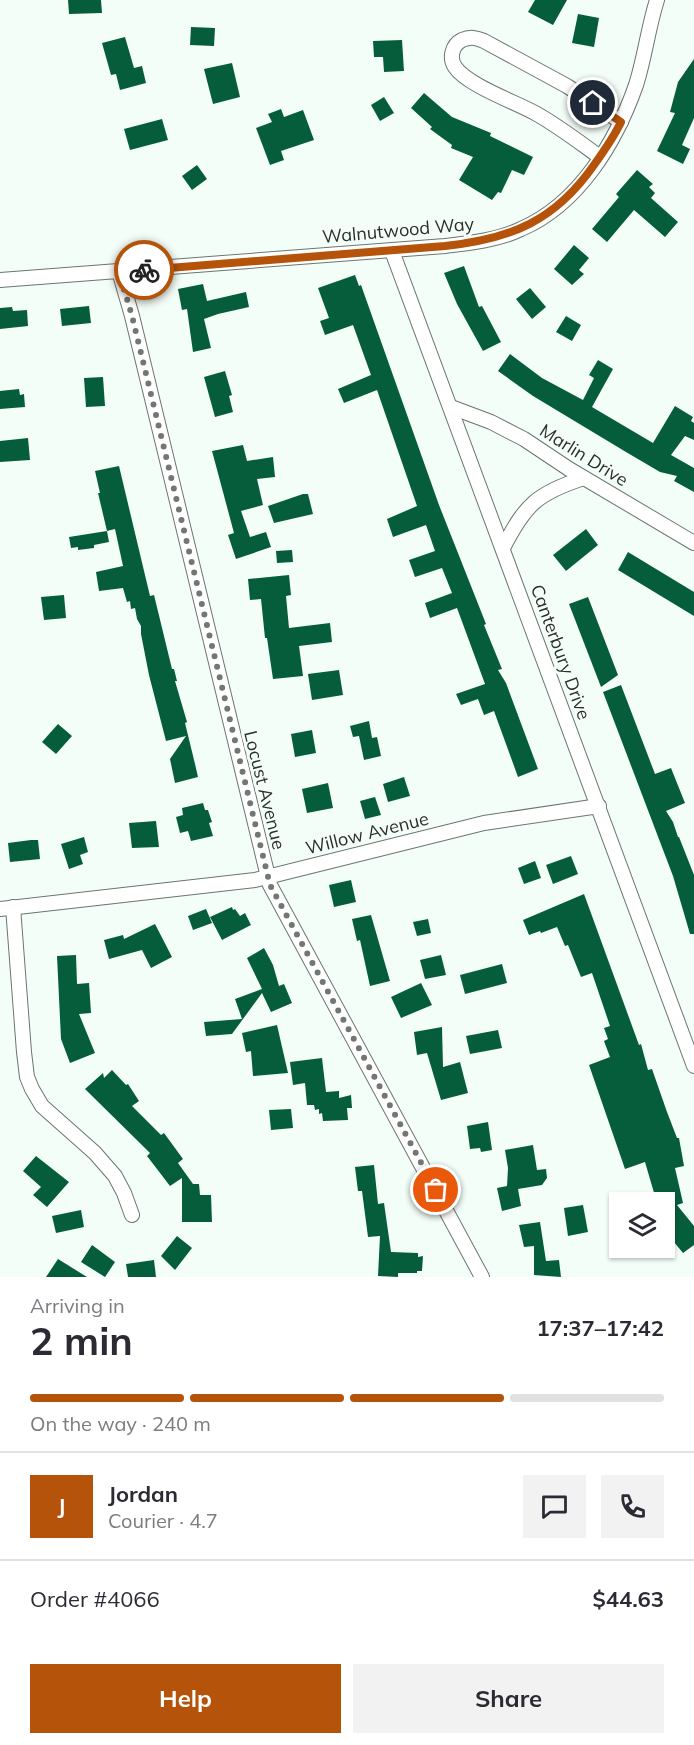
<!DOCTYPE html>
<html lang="en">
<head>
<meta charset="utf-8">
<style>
	:root { --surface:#fff; --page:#f2f2f3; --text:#2b2b33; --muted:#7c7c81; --line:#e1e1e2; --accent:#b45309 }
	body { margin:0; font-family:Mulish,sans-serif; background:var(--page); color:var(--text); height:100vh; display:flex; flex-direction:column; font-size:22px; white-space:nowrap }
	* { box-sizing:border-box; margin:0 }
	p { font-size:20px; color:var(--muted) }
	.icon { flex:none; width:33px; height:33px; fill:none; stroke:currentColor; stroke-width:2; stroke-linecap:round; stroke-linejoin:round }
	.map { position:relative; height:1277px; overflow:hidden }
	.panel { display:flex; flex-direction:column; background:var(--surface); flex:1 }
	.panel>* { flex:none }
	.buttons { position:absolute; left:609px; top:1192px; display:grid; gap:12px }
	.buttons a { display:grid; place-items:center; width:66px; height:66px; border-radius:0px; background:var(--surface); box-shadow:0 2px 4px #0004; font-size:30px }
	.pin { position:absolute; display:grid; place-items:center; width:51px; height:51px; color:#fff; margin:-26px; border:3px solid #fff; border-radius:50%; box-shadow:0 2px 6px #0007 }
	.courier { position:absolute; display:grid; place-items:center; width:60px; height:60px; margin:-30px; border:4px solid #b45309; border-radius:50%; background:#fff; color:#222; box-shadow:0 2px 8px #0007 }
	.overview em { font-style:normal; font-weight:700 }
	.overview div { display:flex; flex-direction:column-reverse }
	.overview { display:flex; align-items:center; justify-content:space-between; height:102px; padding:0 30px }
	h1 { font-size:39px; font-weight:700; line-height:45px }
	.bar { display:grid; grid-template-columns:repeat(4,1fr); gap:9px 6px; align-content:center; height:72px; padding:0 30px }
	.bar i { height:8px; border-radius:4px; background:var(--line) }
	.bar .on { background:var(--accent) }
	.bar p { grid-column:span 4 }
	.line { display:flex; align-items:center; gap:15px; padding:0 30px; border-top:2px solid var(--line) }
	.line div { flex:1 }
	.round { display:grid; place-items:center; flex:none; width:63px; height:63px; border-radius:0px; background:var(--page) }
	.primary-button { display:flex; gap:12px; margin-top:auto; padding:12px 30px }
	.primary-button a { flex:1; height:69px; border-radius:0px; background:var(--accent); color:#fff; font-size:24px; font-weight:700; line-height:69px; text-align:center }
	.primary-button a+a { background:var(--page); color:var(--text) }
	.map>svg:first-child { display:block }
</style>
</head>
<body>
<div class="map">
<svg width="694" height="1277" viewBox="0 0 694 1277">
	<rect width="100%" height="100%" fill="#f4fef8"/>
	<g fill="#055d3b">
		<polygon points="68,0 101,0 102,13 69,14"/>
		<polygon points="535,0 567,0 553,25 528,12"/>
		<polygon points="578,14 599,18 594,47 572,43"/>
		<polygon points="191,27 215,28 214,46 190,45"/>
		<polygon points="125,37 134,68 142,66 146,83 120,90 116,74 111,75 102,43"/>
		<polygon points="402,40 404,71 384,72 383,57 374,57 373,41"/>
		<polygon points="694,59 694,118 682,145 690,149 683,164 657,151 675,113 670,112 678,82"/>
		<polygon points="232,63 240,97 213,104 204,69"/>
		<polygon points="424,93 452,117 491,133 490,136 533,157 524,175 512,170 501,193 498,192 492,200 459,180 473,157 451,148 452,145 430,129 432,127 411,108"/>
		<polygon points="384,97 394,113 380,121 371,105"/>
		<polygon points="281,109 284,117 303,110 314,140 281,151 284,160 270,165 256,128 272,122 268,114"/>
		<polygon points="162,119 168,140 130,150 124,129"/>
		<polygon points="197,165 207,179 192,190 182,176"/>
		<polygon points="637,170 653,184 649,187 655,193 651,198 678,222 665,237 634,210 607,242 592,229 619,197 616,194"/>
		<polygon points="574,245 589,258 579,270 584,274 572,285 554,269"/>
		<polygon points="464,266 479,307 482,306 501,342 483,351 457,304 444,273"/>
		<polygon points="355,275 359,286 361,285 439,505 486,624 484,625 502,669 498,670 506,683 538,769 518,777 494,711 484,715 478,699 461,705 456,694 485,684 457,608 430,618 425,603 452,593 442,568 415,577 409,560 435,551 426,525 393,537 387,519 417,506 377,390 344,403 338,389 371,375 353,325 325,335 320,321 329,318 318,288"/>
		<polygon points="203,284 207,301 246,292 249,307 218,314 204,319 211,348 193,352 187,309 182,310 178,289"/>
		<polygon points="530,288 546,307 532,319 516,299"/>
		<polygon points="89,306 91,323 62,326 60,309"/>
		<polygon points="12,307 13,311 27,310 28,326 0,329 0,308"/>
		<polygon points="566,316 581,325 572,341 556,332"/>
		<polygon points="510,354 542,378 583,400 594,378 589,375 598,360 613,369 592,407 653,443 675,406 693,417 691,421 694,423 694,440 685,436 671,455 694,468 694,492 674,481 677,476 660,472 626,452 533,396 498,371"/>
		<polygon points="225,371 232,395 229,396 233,412 215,417 204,377"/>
		<polygon points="103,377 105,406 86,407 84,378"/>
		<polygon points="19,389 20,395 24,394 25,407 0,409 0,391"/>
		<polygon points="28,438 30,460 0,462 0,441"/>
		<polygon points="243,445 247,461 273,457 275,477 257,479 263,505 241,511 250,537 266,532 271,547 236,559 228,535 234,533 212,451"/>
		<polygon points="119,466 150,596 154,595 172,669 174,669 177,681 175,681 187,722 185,723 195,764 198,777 175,783 170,759 186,736 166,741 149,675 141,634 141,626 137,619 135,608 131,609 130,601 127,602 123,588 99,591 96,572 123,566 115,529 107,531 98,493 100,493 95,471"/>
		<polygon points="303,494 308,494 313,514 274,523 268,506"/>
		<polygon points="586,529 598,545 566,571 553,555"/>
		<polygon points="107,531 109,542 94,545 94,548 78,550 78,547 71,548 69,537"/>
		<polygon points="292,550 293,562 277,563 276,551"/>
		<polygon points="628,552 694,592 694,616 618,570"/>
		<polygon points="289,575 291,595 286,596 289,628 330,623 332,642 299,646 303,676 273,679 267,638 265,638 261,599 250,600 248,579"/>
		<polygon points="64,595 66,618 44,620 41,597"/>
		<polygon points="588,597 618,675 601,687 569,604"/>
		<polygon points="339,670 343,695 312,700 308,674"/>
		<polygon points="621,685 655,774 671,768 685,803 666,811 673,822 678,837 679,837 694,875 694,934 690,934 673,876 603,692"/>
		<polygon points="369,721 372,738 377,737 381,756 364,760 359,736 353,737 350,726"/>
		<polygon points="58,724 72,736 56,754 42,742"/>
		<polygon points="312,730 316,753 295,757 291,734"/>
		<polygon points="404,777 410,796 388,802 383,784"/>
		<polygon points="328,783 333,808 307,813 302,789"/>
		<polygon points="375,797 381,815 365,819 360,801"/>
		<polygon points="203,803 205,810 208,810 212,822 209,823 213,836 191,841 188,831 180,833 176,817 183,815 182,808"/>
		<polygon points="156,821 159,847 132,848 129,823"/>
		<polygon points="84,837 88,852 80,855 83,864 69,869 61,844"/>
		<polygon points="31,840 38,840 40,859 10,862 8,843"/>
		<polygon points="571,856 578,874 553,884 546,865"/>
		<polygon points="535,861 541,878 524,884 518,868"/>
		<polygon points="351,880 356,902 334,907 329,885"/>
		<polygon points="584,894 639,1045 641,1044 648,1070 652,1069 667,1112 677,1138 679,1138 684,1166 675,1168 683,1203 677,1205 694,1226 694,1245 683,1253 664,1230 664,1203 657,1203 645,1162 625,1169 589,1065 610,1057 604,1041 608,1039 604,1028 610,1026 592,973 581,977 568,945 565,946 557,927 541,933 540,931 529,935 523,920"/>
		<polygon points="232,907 233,910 235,909 240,916 245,913 251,925 222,940 210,917"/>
		<polygon points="206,909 212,923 193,930 188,916"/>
		<polygon points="371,915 390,981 370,986 360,940 357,941 352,919"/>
		<polygon points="428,919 431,933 417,936 413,922"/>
		<polygon points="155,924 172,957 151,968 142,950 109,959 104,940 123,935 124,939"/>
		<polygon points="264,948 273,965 279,986 284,984 292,1003 271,1012 262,993 232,1034 206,1036 204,1022 242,1019 235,999 262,989 247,958"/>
		<polygon points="76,955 77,984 89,983 91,1013 79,1014 95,1053 70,1063 61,1039 57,956"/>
		<polygon points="441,955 446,975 425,979 420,960"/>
		<polygon points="502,964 507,983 465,994 460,975"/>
		<polygon points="421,983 432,1005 401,1018 391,997"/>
		<polygon points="277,1025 288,1073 253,1076 251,1051 246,1052 242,1033"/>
		<polygon points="442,1027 443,1067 460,1062 468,1093 441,1100 427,1053 417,1055 414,1032"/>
		<polygon points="498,1030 502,1048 470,1054 466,1036"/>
		<polygon points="322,1058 326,1092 339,1091 339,1098 351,1095 352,1108 347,1108 348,1120 323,1121 322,1113 319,1114 319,1109 315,1110 314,1105 307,1105 305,1083 293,1085 290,1062"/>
		<polygon points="112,1070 126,1085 128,1084 139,1101 132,1106 161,1135 164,1133 183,1159 178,1163 193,1184 199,1184 200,1195 211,1195 212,1222 182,1222 182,1178 170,1186 147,1156 150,1153 85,1089 103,1073 104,1078"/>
		<polygon points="291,1109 293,1128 271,1130 269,1110"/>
		<polygon points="488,1122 492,1150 481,1152 480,1148 470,1149 467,1126"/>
		<polygon points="533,1145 537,1170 546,1169 547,1178 542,1185 518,1189 521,1206 502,1211 497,1188 507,1186 508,1168 505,1150"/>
		<polygon points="36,1156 69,1182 47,1207 33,1195 41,1187 23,1171"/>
		<polygon points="374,1165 378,1204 384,1203 391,1252 418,1253 418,1257 423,1256 422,1271 417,1271 417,1273 398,1273 398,1277 378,1276 380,1236 368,1237 362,1191 358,1191 355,1167"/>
		<polygon points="583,1205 588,1232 568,1236 564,1208"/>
		<polygon points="81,1210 84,1227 56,1233 52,1216"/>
		<polygon points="540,1222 546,1261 559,1260 561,1277 534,1275 534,1246 524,1247 519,1225"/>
		<polygon points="177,1236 192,1248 175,1270 161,1256"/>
		<polygon points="92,1245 115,1262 105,1277 81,1262"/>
		<polygon points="58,1259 87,1277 46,1277"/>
		<polygon points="154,1260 156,1277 128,1277 126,1264"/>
	</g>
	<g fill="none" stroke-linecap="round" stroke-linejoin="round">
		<g stroke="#6c756f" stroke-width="16">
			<g id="minor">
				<path d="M600 157C579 142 557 125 535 113 515 102 467 85 455 67 449 58 452 45 462 40 471 36 476 38 484 41L567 86 621 122"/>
				<polyline points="392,251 694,1066"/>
				<polyline points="119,271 132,316 270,885 482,1277"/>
				<path d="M0 280 445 246C471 243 498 240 521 229 579 204 616 142 636 85 645 57 648 28 657 0"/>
				<polyline points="451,407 491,422 524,439 569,469 694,543"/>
				<path d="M503 548C525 505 537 493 584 478"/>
				<polyline points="13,907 24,1052 27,1077 32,1089 42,1106 95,1153 115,1176 124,1193 132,1215"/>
				<polyline points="0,909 255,880 484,823 599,806"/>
			</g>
		</g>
		<use href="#minor" stroke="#fff" stroke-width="14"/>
	</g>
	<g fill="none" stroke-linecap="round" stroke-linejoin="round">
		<polyline stroke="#717773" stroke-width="6" stroke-dasharray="0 10.8" points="144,270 119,272 132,316 270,885 436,1190"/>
		<path stroke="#b45309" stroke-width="8" d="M144 270 445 246C511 239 555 221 594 165 604 151 614 137 621 122L593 103"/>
	</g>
	<g text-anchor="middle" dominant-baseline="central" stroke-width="6" stroke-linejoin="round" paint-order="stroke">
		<g font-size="18" fill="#2b2f2c" stroke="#f4fef8">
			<text transform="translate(398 230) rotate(-5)">Walnutwood Way</text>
			<text transform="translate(584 455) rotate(32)">Marlin Drive</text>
			<text transform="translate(561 652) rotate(70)">Canterbury Drive</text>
			<text transform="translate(265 790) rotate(76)">Locust Avenue</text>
			<text transform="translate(367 833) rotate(-14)">Willow Avenue</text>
		</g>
	</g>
</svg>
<div class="buttons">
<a><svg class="icon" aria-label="layers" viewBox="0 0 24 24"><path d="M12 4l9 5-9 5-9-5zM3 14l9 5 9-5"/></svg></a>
</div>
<div class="pin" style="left:436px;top:1190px;background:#ea580c"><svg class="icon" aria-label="bag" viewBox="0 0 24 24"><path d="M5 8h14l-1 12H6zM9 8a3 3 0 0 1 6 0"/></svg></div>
<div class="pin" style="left:593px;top:103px;background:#1f2937"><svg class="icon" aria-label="home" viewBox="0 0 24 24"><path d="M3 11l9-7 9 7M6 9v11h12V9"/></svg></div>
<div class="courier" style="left:144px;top:270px"><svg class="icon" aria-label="bike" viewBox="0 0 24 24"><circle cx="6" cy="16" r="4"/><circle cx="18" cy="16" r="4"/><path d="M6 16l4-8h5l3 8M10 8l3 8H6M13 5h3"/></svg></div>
</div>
<section class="panel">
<div class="overview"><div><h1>2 min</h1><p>Arriving in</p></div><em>17:37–17:42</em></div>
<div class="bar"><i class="on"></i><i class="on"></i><i class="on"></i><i></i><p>On the way · 240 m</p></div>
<div class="line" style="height:108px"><b class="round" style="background:var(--accent);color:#fff">J</b><div><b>Jordan</b><p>Courier · 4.7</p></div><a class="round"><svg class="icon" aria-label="chat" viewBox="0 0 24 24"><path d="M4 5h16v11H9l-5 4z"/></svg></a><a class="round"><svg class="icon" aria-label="phone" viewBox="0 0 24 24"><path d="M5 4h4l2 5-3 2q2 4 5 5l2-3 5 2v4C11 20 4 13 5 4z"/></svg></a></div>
<div class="line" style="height:78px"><div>Order #4066</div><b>$44.63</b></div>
<div class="primary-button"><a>Help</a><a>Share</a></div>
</section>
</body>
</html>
